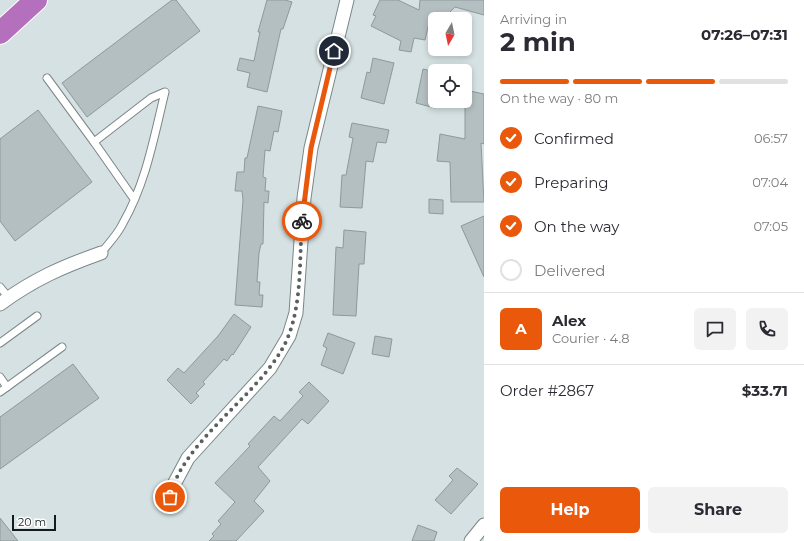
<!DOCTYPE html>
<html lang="en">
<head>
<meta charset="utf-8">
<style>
	:root { --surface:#fff; --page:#f2f2f3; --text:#2b2b33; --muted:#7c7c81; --line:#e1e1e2; --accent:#ea580c }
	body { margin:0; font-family:Montserrat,sans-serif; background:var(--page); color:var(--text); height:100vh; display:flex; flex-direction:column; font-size:15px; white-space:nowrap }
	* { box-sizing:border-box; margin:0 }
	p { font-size:13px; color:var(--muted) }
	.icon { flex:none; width:22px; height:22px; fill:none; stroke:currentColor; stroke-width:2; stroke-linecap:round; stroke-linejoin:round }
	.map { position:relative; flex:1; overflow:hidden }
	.side { display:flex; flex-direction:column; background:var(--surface); width:320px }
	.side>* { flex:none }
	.needle { width:26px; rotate:189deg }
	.tools { position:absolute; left:428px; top:12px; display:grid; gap:8px }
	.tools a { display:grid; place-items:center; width:44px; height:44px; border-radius:6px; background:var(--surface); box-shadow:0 2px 6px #0003; font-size:20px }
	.scale { position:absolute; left:12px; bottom:10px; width:44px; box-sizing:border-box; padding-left:4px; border:2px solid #151a1a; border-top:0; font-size:11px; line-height:14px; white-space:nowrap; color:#151a1a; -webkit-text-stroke:3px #fff; paint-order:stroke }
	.pin { position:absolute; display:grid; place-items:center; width:34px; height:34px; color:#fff; margin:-17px; border:2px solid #fff; border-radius:50%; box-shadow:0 1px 4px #0007 }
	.courier { position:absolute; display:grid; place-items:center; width:40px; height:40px; margin:-20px; border:3px solid #ea580c; border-radius:50%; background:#fff; color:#222; box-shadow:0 1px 5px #0007 }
	.headline em { font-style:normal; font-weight:700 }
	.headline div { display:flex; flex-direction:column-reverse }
	.headline { display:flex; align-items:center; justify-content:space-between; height:68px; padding:0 16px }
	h1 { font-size:26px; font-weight:700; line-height:30px }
	.bar { display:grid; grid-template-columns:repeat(4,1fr); gap:6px 4px; align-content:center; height:48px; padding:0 16px }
	.bar i { height:5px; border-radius:3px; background:var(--line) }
	.bar .active { background:var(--accent) }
	.bar p { grid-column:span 4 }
	.line { display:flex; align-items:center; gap:10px; padding:0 16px; border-top:1px solid var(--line) }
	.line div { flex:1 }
	.round { display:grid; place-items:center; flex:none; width:42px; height:42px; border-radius:6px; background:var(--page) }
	ol { padding:0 16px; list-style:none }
	li { display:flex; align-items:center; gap:12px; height:44px }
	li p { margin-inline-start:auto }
	li .icon { padding:4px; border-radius:50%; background:var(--accent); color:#fff; stroke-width:4 }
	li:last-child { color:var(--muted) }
	li i { width:22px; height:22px; border:2px solid var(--line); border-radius:50% }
	.cta { display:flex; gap:8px; margin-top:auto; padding:8px 16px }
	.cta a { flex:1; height:46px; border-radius:6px; background:var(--accent); color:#fff; font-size:16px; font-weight:700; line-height:46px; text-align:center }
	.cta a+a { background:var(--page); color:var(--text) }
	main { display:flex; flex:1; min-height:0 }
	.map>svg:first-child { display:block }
</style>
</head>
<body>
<main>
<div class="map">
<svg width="484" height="541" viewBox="0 0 484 541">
	<rect width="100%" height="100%" fill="#d5e1e2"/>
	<g fill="#b3bfc0" stroke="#8d999a">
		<polygon points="172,0 176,0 200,31 87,117 62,83"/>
		<polygon points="267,0 285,0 292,2 283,29 281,29 267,92 247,87 250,73 237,70 240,58 254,61 260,32 258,32"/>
		<polygon points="380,0 398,0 419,10 420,0 484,0 484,15 455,7 447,15 431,14 425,40 414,38 411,52 399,50 401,41 371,26 376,16 373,15"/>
		<polygon points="373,58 394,63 384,104 361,98 367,72 370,73"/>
		<polygon points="423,69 435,72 435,108 416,103"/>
		<polygon points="465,90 484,94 484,144 481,143 484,202 451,202 450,162 437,161 440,134 465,139"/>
		<polygon points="258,106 282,111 278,132 274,131 270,151 265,150 263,177 266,178 265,191 269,191 268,203 264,202 263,244 261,244 259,253 257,282 260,282 259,295 263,295 262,307 235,305 243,200 242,191 235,191 237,172 244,172 245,158 247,158"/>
		<polygon points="38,110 92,182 15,241 0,221 0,139"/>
		<polygon points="352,123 389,130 386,143 377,142 373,162 366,161 362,208 340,207 342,175 346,175 353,138 349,137"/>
		<polygon points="429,199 443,200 443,214 429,213"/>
		<polygon points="484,216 484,277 461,226"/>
		<polygon points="344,230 366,232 364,264 359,264 356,316 333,315 336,247 343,248"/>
		<polygon points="234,314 251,327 233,355 232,354 227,361 224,359 203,382 205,384 196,393 199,396 191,404 167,380 178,368 184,373 218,336"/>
		<polygon points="328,333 355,343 343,374 321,365 327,348 323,346"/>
		<polygon points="375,336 392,339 389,357 372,354"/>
		<polygon points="73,364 99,398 0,469 0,417"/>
		<polygon points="309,382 329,401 308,424 302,419 258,467 270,481 254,501 264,511 236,541 209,541 214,536 212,534 221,524 218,521 235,502 215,483 250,446 248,444 274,416 280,421 303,396 299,392"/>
		<polygon points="457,468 478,484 451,514 435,500 453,480 449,476"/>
		<polygon points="0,518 18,541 0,541"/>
		<polygon points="418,525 437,532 434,541 412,541"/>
	</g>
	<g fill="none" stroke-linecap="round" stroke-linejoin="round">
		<g stroke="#7b8787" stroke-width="9">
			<g id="lane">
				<polyline points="47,78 94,142"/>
				<path d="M101 253C109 243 118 234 123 223 146 183 154 137 165 92L151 98 94 142 134 199"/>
				<polyline points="0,287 9,298"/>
				<polyline points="0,343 37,316"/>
				<polyline points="0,377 7,387"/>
				<polyline points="0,392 62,347"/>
			</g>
		</g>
		<g stroke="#7b8787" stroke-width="15">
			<g id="street">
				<path d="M0 304C34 279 62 267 101 253"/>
				<polyline points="168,506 172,488 188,458 270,368 289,336 296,313 304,198 311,148 347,0"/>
				<polyline points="471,541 484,525"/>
			</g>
		</g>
		<g stroke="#fff" stroke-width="24">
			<polyline id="highway" points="0,33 36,0"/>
		</g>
		<use href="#lane" stroke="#fff" stroke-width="7"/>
		<use href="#street" stroke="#fff" stroke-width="13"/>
		<use href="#highway" stroke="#b570bd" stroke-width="22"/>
	</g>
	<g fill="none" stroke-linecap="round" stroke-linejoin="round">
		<path stroke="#586060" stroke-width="4" stroke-dasharray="0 7.2" d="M170 497C181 444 253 399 281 351 303 315 299 262 302 221"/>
		<polyline stroke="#ea580c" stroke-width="5" points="302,221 311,148 334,51"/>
	</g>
</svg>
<div class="tools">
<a><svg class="needle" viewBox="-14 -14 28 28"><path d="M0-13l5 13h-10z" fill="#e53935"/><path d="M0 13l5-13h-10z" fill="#7c7c81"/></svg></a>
<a><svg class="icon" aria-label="locate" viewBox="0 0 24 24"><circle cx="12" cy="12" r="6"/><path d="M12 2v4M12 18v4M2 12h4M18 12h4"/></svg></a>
</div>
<div class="scale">20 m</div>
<div class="pin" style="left:170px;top:497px;background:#ea580c"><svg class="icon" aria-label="bag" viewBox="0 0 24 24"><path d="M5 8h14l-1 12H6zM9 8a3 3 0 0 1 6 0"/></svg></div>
<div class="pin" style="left:334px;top:51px;background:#1f2937"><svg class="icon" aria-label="home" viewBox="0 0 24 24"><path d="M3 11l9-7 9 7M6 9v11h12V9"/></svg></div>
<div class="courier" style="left:302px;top:221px"><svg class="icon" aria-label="bike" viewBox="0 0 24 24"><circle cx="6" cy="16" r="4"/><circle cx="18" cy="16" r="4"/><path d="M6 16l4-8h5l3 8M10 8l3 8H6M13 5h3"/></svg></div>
</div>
<section class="side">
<div class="headline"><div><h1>2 min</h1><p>Arriving in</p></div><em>07:26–07:31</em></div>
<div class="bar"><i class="active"></i><i class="active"></i><i class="active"></i><i></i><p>On the way · 80 m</p></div>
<ol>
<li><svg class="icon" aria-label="check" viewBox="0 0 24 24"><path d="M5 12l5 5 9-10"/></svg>Confirmed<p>06:57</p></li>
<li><svg class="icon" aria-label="check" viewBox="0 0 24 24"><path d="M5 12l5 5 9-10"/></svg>Preparing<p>07:04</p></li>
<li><svg class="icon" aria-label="check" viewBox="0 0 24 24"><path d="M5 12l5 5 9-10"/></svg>On the way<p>07:05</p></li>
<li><i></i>Delivered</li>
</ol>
<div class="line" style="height:72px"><b class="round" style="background:var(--accent);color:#fff">A</b><div><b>Alex</b><p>Courier · 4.8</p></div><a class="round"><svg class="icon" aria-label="chat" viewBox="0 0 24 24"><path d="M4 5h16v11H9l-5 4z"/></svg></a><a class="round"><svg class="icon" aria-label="phone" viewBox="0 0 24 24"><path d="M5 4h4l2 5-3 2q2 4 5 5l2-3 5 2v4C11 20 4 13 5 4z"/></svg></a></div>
<div class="line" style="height:52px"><div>Order #2867</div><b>$33.71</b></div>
<div class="cta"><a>Help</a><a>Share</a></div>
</section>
</main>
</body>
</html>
